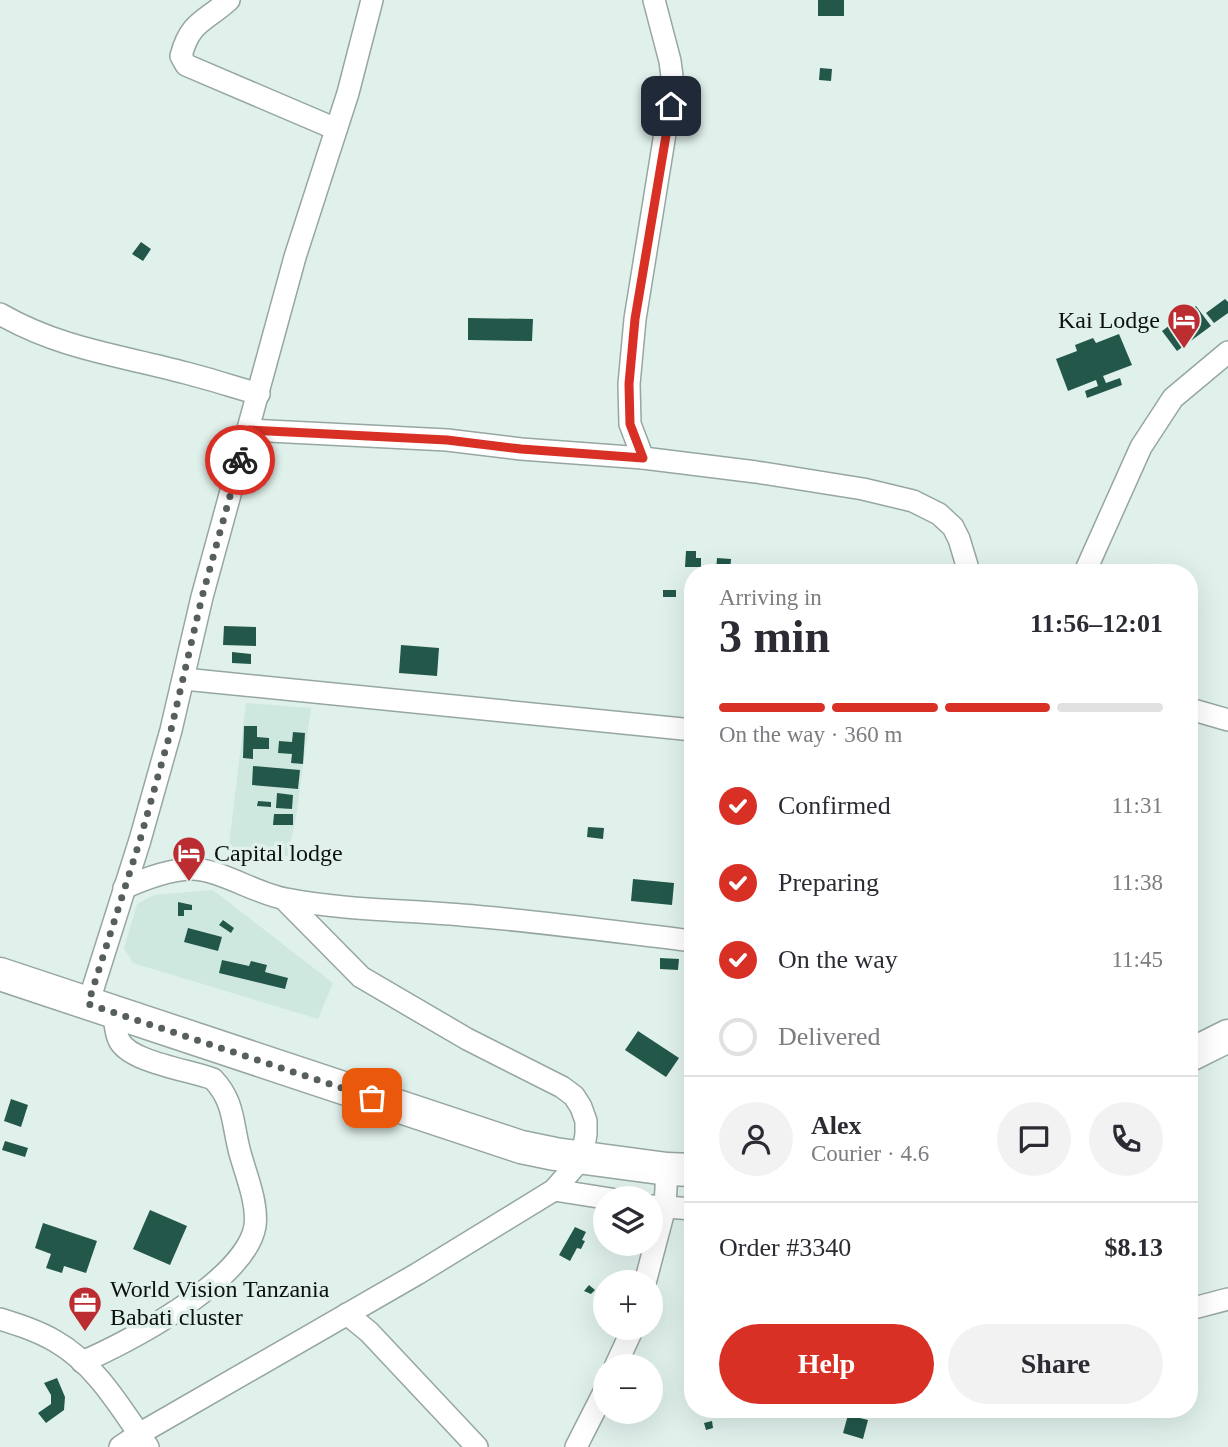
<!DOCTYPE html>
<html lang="en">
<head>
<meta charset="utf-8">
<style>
	:root { --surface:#fff; --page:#f2f2f3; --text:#2b2b33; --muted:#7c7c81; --line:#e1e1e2; --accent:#d93025 }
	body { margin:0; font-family:Georgia,serif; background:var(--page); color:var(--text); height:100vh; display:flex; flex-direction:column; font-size:26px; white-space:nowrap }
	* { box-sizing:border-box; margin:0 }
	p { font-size:23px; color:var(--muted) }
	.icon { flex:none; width:38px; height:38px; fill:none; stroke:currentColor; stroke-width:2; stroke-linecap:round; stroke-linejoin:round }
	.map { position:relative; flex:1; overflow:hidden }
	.drawer { position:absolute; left:684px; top:564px; width:514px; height:854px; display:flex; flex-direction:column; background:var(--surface); border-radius:28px; box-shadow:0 7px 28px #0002 }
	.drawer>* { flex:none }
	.controls { position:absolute; left:593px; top:1186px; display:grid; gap:14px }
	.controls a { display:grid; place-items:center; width:70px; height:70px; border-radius:50%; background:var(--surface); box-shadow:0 7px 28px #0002; font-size:35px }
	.pin { position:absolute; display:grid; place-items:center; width:60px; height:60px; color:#fff; margin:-30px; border-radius:14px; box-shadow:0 4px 10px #0006 }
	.courier { position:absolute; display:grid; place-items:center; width:70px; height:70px; margin:-35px; border:5px solid #d93025; border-radius:50%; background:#fff; color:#222; box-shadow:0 2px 9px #0007 }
	.summary em { font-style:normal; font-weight:700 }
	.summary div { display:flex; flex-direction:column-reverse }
	.summary { display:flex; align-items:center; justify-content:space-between; height:119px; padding:0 35px }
	h1 { font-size:46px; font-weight:700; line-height:52px }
	.bar { display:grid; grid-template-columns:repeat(4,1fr); gap:10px 7px; align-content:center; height:84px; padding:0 35px }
	.bar i { height:9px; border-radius:5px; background:var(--line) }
	.bar .active { background:var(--accent) }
	.bar p { grid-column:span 4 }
	.line { display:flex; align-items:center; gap:18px; padding:0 35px; border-top:2px solid var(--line) }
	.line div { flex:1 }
	.round { display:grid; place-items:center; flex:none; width:74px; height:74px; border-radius:37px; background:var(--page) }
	ol { padding:0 35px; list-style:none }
	li { display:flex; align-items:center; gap:21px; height:77px }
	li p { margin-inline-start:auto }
	li .icon { padding:7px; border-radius:50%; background:var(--accent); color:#fff; stroke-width:4 }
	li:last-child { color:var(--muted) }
	li i { width:38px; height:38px; border:4px solid var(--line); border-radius:50% }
	.cta { display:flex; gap:14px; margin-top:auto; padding:14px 35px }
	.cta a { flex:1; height:80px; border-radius:42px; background:var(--accent); color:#fff; font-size:28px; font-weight:700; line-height:80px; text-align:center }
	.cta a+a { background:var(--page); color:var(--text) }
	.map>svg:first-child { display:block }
</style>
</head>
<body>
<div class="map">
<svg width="1228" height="1447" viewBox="0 0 1228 1447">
	<rect width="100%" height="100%" fill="#e0f1ec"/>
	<g fill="#cee8e0">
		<polygon points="246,703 311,708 296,817 288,856 228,853"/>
		<polygon points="213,890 333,983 318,1019 133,963 124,948 137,904 154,895"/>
	</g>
	<g fill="#22574a">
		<rect x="818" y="0" width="26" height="16"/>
		<polygon points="820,68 832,69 831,81 819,80"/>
		<polygon points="141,242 151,249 143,261 132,254"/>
		<polygon points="1225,299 1228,302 1228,313 1214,323 1206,313"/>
		<polygon points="1196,306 1211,326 1177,351 1162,331"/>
		<polygon points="468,318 533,319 532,341 468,340"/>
		<polygon points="1119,334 1132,365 1103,376 1106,383 1120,378 1122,385 1087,398 1085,391 1098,386 1096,380 1068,391 1056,359 1077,351 1075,345 1093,338 1096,343"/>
		<polygon points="686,551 696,551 696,558 701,558 701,567 685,567"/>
		<polygon points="717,558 731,559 730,572 716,572"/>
		<rect x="663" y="590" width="13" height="7"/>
		<polygon points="224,626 256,627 256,646 223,645"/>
		<polygon points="401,645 439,648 437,676 399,673"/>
		<polygon points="232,652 251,654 251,664 232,663"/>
		<polygon points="244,726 257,726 257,737 269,738 269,749 253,749 253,759 243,758"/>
		<polygon points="293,732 305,733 303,764 291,763 292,754 278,753 279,741 292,742"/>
		<polygon points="253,766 300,770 298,789 252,785"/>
		<polygon points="277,793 293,795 292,809 276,808"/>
		<polygon points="258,801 271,802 271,807 257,806"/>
		<polygon points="274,814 293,814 293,825 273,825"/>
		<polygon points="588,827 604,828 603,839 587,837"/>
		<polygon points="633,879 674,883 672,905 631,901"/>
		<polygon points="178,902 192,905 192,910 184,910 184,916 178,916"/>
		<polygon points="223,920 234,928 231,933 219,925"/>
		<polygon points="188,928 222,937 218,951 184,942"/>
		<polygon points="660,958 679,959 678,970 660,969"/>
		<polygon points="222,960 249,966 251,961 267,965 265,972 288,978 285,989 219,973"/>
		<polygon points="687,964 693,964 693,976 686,976"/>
		<polygon points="638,1031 679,1058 666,1077 625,1050"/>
		<polygon points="11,1099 28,1105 21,1127 4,1121"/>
		<polygon points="5,1141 28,1148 25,1157 2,1150"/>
		<polygon points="150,1210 187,1226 170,1265 133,1249"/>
		<polygon points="43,1223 97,1241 86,1273 64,1266 62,1273 46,1268 51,1254 35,1248"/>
		<polygon points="575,1227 586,1232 582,1240 585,1241 581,1249 577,1248 570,1261 559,1255"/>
		<polygon points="589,1285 595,1290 591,1294 584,1291"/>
		<polygon points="57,1378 65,1397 64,1410 46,1423 38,1413 51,1404 51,1395 44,1383"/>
		<polygon points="770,1409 786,1409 787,1414 770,1413"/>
		<polygon points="848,1415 868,1420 863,1439 843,1433"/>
		<polygon points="712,1421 713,1428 706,1430 704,1423"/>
	</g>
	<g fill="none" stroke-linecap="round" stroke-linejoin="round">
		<g stroke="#96a6a1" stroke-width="24">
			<g id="minor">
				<path d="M229 0C205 22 190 21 181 56L186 65 336 129"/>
				<path d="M0 314C61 349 119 355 186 373 210 379 234 387 259 394"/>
				<polyline points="249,430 447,440 521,449 643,458 756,472 863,489 913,501 939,514 953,527 959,539 969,572"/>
				<polyline points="643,458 630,424 629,384 635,319 673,84 670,61 654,0"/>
				<polyline points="1085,572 1141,447 1173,398 1228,352"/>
				<polyline points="184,679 693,730"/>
				<polyline points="1190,709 1228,720"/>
				<path d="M124 888C144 879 169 870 190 869 218 868 256 894 286 899 343 910 402 910 461 915 538 921 616 932 693 941"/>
				<polyline points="88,1004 140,840 171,730 202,597 295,257 348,93 372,0"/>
				<polyline points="554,1190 611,1199"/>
				<polyline points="653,1206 693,1209"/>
				<polyline points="645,1283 665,1207 667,1169"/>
				<polyline points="1190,1309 1228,1299"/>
				<polyline points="347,1314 369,1332 477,1447"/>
				<path d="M0 1319C19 1325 38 1331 55 1341 96 1364 122 1410 148 1447"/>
				<path d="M82 1362C129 1342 246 1280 255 1226 258 1203 246 1175 240 1153 232 1124 235 1102 213 1079 189 1070 129 1062 119 1040 115 1032 115 1022 114 1013"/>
				<polyline points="615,1367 633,1328"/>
				<polyline points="120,1447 139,1434 417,1274 554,1190 582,1158 586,1134 586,1121 581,1107 574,1096 562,1087 467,1039 361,977 284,899"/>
				<polyline points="576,1447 606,1388"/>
			</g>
		</g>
		<g stroke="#96a6a1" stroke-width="35">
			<g id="highway">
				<polyline points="0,974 521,1147 555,1154 667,1169 693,1170"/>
				<polyline points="1190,1055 1228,1036"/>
			</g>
		</g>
		<use href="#minor" stroke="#fff" stroke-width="21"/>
		<use href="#highway" stroke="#fff" stroke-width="32"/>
	</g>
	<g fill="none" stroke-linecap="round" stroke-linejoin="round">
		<polyline stroke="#565f5c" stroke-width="7" stroke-dasharray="0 12.6" points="240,460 202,597 171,730 140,840 88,1004 372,1098"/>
		<polyline stroke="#d93025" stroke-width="9" points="240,460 249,430 447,440 521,449 643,458 630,424 629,384 635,319 671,106"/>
	</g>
	<defs>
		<g id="hotel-pin" transform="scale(1.75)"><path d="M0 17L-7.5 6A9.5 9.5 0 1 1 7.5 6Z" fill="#bc2d32" stroke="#e0f1ec"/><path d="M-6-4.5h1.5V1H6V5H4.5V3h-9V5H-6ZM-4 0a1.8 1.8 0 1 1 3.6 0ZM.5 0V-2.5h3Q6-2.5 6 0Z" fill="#fff"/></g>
		<g id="office-pin" transform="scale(1.75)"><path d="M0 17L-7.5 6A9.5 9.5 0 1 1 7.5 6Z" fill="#bc2d32" stroke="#e0f1ec"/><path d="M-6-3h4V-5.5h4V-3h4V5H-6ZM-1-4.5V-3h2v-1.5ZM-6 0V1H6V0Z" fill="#fff"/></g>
	</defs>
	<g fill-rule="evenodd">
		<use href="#hotel-pin" x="1184" y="320"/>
		<use href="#hotel-pin" x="189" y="853"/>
		<use href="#office-pin" x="85" y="1303"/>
	</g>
	<g text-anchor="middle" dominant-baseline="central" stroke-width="7" stroke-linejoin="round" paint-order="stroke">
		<g font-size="24" fill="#0b110f" stroke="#e0f1ec" text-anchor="start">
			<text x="1160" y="320" text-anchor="end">Kai Lodge</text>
			<text x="214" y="853">Capital lodge</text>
			<text x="110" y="1289">World Vision Tanzania<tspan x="110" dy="28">Babati cluster</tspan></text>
		</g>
	</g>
</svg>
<div class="controls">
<a><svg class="icon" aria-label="layers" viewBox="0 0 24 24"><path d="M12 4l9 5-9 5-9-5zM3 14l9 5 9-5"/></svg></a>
<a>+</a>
<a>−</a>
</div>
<div class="pin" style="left:372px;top:1098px;background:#ea580c"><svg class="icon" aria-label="bag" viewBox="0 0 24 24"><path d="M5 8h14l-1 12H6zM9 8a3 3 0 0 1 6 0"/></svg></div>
<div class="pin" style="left:671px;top:106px;background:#1f2937"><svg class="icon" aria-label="home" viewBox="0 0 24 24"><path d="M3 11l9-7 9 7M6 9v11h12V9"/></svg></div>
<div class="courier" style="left:240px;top:460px"><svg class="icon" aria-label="bike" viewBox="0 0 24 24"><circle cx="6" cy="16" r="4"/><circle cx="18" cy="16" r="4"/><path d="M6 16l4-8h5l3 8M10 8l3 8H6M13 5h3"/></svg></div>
<section class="drawer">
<div class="summary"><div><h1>3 min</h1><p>Arriving in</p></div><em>11:56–12:01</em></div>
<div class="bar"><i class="active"></i><i class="active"></i><i class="active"></i><i></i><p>On the way · 360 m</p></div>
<ol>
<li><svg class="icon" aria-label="check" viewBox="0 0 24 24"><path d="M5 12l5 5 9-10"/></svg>Confirmed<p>11:31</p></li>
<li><svg class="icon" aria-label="check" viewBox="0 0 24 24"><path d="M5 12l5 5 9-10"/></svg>Preparing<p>11:38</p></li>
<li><svg class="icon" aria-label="check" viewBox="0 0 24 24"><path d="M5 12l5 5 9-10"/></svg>On the way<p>11:45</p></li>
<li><i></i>Delivered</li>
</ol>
<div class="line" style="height:126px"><a class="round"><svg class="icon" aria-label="person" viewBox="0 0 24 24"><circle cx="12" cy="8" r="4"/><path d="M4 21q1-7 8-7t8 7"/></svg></a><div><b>Alex</b><p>Courier · 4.6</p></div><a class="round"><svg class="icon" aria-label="chat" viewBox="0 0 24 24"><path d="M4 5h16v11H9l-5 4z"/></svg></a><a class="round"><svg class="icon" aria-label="phone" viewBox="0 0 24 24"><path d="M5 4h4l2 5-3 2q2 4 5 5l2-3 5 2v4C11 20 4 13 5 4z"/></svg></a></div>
<div class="line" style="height:91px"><div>Order #3340</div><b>$8.13</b></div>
<div class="cta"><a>Help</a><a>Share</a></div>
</section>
</div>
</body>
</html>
